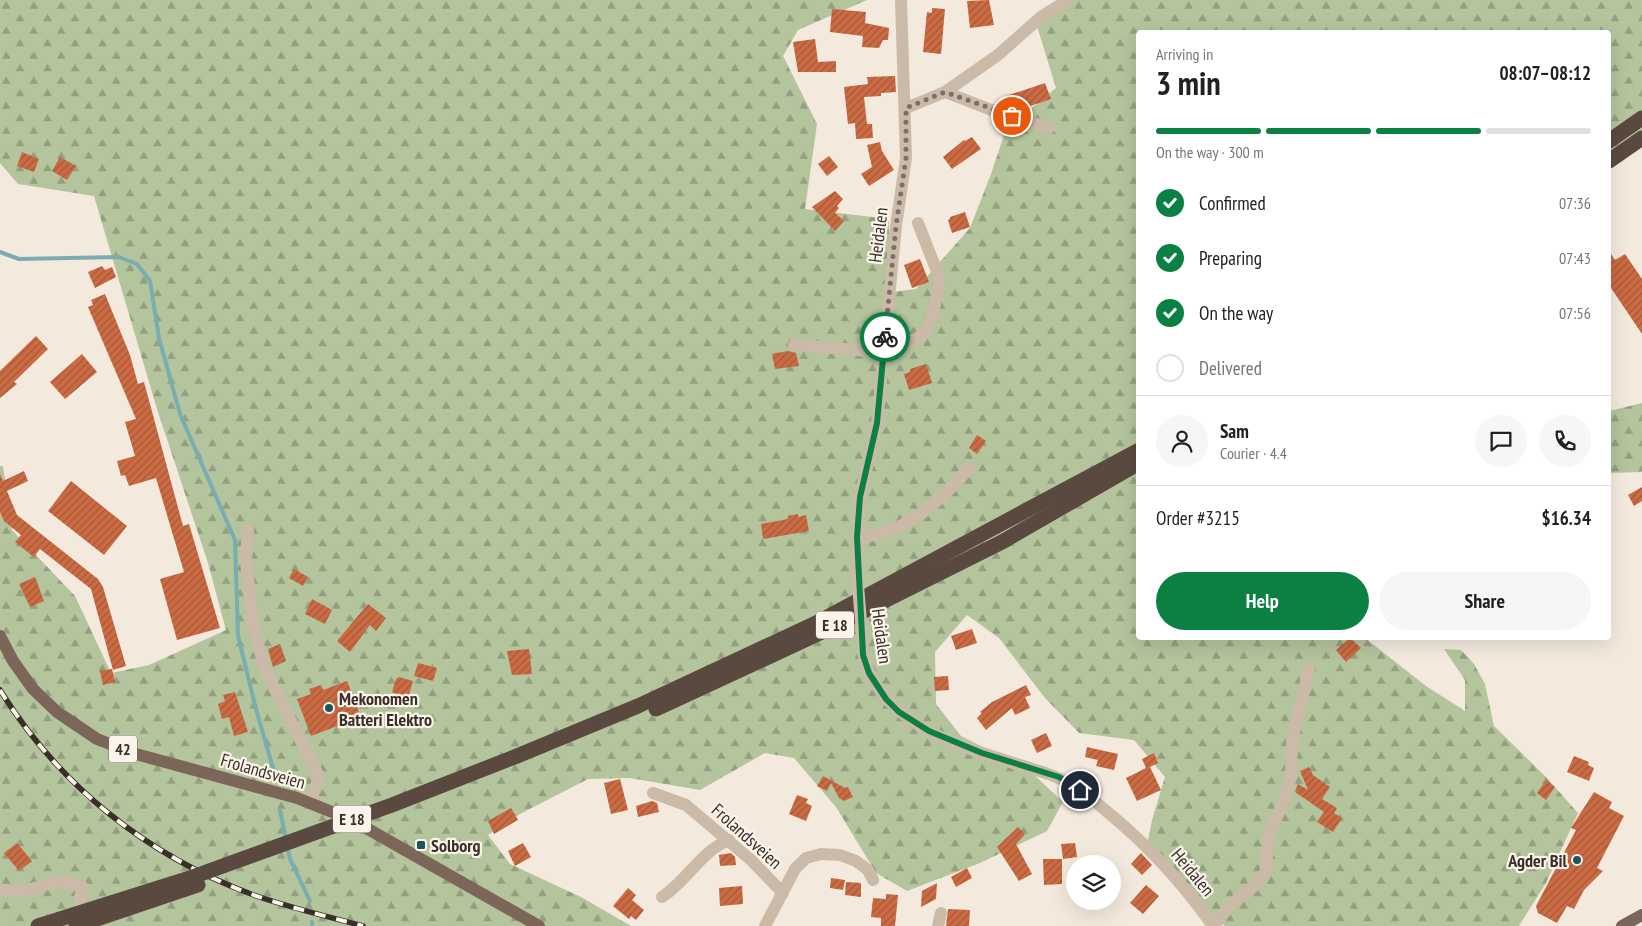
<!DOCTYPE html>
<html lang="en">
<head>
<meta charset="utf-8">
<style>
	:root { --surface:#fff; --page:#f6f6f6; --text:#202124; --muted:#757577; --line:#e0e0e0; --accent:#0b8043 }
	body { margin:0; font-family:"PT Sans Narrow",sans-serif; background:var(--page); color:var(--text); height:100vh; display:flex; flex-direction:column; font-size:19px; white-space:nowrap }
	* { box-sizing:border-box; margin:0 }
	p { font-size:16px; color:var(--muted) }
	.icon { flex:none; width:28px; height:28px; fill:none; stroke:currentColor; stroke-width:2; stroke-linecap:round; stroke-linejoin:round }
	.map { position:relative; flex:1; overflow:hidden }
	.details { position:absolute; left:1136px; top:30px; width:475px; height:610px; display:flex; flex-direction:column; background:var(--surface); border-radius:5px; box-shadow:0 5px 20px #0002 }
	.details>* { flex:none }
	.buttons { position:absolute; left:1066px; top:855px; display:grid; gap:10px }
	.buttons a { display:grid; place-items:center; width:55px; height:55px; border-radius:50%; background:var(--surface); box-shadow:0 5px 20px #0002; font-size:25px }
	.pin { position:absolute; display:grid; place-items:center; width:42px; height:42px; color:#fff; margin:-21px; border:2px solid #fff; border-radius:50%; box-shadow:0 1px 5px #0007 }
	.courier { position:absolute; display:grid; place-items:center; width:50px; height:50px; margin:-25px; border:4px solid #0b8043; border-radius:50%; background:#fff; color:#222; box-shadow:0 1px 6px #0007 }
	.head em { font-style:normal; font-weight:600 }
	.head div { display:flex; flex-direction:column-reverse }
	.head { display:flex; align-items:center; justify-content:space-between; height:85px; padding:0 20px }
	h1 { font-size:32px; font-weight:600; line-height:38px }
	.bar { display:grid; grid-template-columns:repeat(4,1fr); gap:8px 5px; align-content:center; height:60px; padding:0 20px }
	.bar i { height:6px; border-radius:4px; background:var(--line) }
	.bar .active { background:var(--accent) }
	.bar p { grid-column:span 4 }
	.line { display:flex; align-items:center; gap:12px; padding:0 20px; border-top:1px solid var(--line) }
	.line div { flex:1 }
	.round { display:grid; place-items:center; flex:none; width:52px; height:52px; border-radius:26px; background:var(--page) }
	ol { padding:0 20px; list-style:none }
	li { display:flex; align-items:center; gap:15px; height:55px }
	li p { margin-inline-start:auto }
	li .icon { padding:5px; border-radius:50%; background:var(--accent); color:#fff; stroke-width:4 }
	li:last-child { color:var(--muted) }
	li i { width:28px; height:28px; border:2px solid var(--line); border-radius:50% }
	.action { display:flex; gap:10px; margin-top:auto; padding:10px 20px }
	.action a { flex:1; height:58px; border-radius:30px; background:var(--accent); color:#fff; font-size:20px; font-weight:600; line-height:58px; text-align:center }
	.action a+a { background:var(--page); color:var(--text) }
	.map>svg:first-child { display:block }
</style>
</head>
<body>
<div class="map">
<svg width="1642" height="926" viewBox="0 0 1642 926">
	<defs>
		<pattern id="forest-firs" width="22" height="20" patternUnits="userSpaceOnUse" patternTransform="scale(1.25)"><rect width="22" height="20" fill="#b4c49c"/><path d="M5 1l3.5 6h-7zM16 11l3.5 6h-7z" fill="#93a07f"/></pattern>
		<pattern id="building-hatch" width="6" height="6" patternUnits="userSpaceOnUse" patternTransform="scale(1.25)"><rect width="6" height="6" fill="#cb6b43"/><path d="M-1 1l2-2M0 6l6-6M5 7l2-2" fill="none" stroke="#a65838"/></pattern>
	</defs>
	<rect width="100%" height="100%" fill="#f3eadd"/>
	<g fill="url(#forest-firs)">
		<polygon points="0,0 867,0 798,30 783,56 817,124 805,209 889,219 890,285 892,292 916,289 970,228 991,174 1006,129 1056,88 1037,26 1063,0 1642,0 1642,143 1609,160 1609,32 1139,32 1139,638 1365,638 1426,686 1465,711 1465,680 1444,649 1461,650 1474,664 1485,684 1494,726 1545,776 1578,813 1546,883 1519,926 1225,926 1199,903 1147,845 1152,820 1165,777 1134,740 1079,733 1045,698 999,638 967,615 935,652 936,704 961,736 1030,771 1063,802 1047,831 980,863 907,891 876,873 836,807 794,758 765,753 700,790 630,778 588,779 520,814 488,835 510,864 581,897 631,926 0,926 0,466 3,466 12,530 75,596 111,673 149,665 226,630 208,563 157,409 94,196 18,184 0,163"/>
		<polygon points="1642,403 1642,472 1609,473 1609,411"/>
	</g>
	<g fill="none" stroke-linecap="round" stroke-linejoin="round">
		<g stroke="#7aadb2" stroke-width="4">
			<polyline points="0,252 19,259 119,257 137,264 150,281 159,338 180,414 235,540 238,636 256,709 273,768"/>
			<polyline points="280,810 286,839"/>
			<polyline points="287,846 290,859 310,901"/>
			<polyline points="312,922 312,926"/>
		</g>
	</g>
	<g fill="url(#building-hatch)">
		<polygon points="989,0 994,25 970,28 967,1"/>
		<polygon points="932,8 945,9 941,54 923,52 927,12 932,13"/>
		<polygon points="832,9 866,12 865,23 889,28 888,40 883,40 879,48 862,47 863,36 830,32"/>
		<polygon points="815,39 818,62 836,61 836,72 798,72 793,42"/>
		<polygon points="895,76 896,92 881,93 881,96 864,97 867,124 872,124 873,138 856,139 855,123 848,124 844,87 868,84 867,77"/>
		<polygon points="1045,83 1051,99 1018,110 1006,106 1003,97"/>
		<polygon points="972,137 981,149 952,169 943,157 964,140 965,141"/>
		<polygon points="880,142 882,151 894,170 869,186 861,174 872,167 867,145"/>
		<polygon points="22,152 39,159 34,172 17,166"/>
		<polygon points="829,156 838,167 827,176 818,164"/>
		<polygon points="60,157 76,166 67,180 52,171"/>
		<polygon points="835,191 843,199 837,206 839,208 835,213 844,221 835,231 812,207"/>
		<polygon points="965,212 970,227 952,233 948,220 950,219 950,217"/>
		<polygon points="1609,251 1615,260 1625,254 1642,279 1642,334 1609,285"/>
		<polygon points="920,259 929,282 912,288 904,265"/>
		<polygon points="102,266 105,270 112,267 116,277 95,288 88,272"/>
		<polygon points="105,294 130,355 138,384 144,382 183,526 189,524 220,628 177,640 160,579 184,572 156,478 129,486 125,475 121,476 117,461 135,456 125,422 136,419 88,307 93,305 91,300"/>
		<polygon points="36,336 48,349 14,382 17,384 0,398 0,371"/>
		<polygon points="788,351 796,353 799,366 775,369 772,354"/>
		<polygon points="82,354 97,372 65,399 50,382"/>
		<polygon points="926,364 932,383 909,390 904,374 910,372 910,369"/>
		<polygon points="977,435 986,441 977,454 969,448"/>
		<polygon points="24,471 28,481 7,491 17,515 98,579 103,587 126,666 113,670 91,589 40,549 34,557 15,542 21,535 4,521 0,512 0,474 3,481"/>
		<polygon points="71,481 127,526 104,555 48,511"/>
		<polygon points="1642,487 1642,501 1634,506 1628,495"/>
		<polygon points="798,514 798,517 806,515 809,531 763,539 761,524 788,519 788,516"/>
		<polygon points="294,569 308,577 303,586 289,578"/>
		<polygon points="35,577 44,601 30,607 19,584"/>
		<polygon points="312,599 332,610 325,624 305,614"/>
		<polygon points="368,604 386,618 376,631 370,625 350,652 337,641"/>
		<polygon points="972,629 977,643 956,650 951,636"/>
		<polygon points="1350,638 1361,648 1346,662 1336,650"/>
		<polygon points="280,644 286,661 273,667 268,649"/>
		<polygon points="529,649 532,674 512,675 507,651"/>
		<polygon points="418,663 437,668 433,681 414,676"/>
		<polygon points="112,669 115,682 103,685 100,671"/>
		<polygon points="948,676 949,690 935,691 934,677"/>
		<polygon points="399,677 413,681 408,698 392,692 396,679"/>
		<polygon points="347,681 361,717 311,736 297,699 311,694 309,689 321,685 323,690"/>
		<polygon points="1026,685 1031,695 1025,697 1030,708 1015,715 1012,708 986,730 977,718 982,713 980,712 992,702"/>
		<polygon points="235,692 248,732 234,736 229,717 222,719 218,704 225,701 223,695"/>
		<polygon points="1046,733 1052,746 1037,753 1031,740"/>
		<polygon points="1087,747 1118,754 1114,770 1096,766 1098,760 1085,757"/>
		<polygon points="1154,753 1158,763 1150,767 1161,790 1137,801 1126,778 1146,768 1142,759"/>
		<polygon points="1574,756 1589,762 1588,765 1594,768 1589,781 1567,772"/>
		<polygon points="1309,767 1313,775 1330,787 1322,799 1337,808 1334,813 1342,818 1333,832 1317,822 1324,812 1295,792 1298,784 1308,790 1300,771"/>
		<polygon points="823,776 845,788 848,787 853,797 844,801 839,798 831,783 827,791 817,786"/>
		<polygon points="620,779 628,810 611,814 604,783"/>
		<polygon points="1546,780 1555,787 1546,800 1537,793"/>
		<polygon points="1594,792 1612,802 1609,808 1624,816 1597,868 1603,871 1584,890 1574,909 1567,906 1557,923 1538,913 1536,906 1576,830 1571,828"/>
		<polygon points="797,795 808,799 806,803 812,806 806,821 789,814"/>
		<polygon points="652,801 657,803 659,812 638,817 636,806"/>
		<polygon points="511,808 518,820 494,834 488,821"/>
		<polygon points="1018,827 1025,834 1016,844 1032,874 1019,881 997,847"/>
		<polygon points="17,843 32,861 19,871 4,853"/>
		<polygon points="523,843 531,857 515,866 508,851"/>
		<polygon points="1075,843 1077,857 1063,859 1061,844"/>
		<polygon points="731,853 735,857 736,865 720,866 719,855"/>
		<polygon points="1141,853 1152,865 1142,875 1131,864"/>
		<polygon points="1043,859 1062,859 1062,884 1044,885"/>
		<polygon points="967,868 972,878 956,887 951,877"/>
		<polygon points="831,878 845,880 843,890 830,888"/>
		<polygon points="846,882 861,883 861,897 845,895"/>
		<polygon points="937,883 936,899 921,907 922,891"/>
		<polygon points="1146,885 1159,896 1143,914 1130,903"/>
		<polygon points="742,886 743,904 720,906 719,888"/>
		<polygon points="628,888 636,895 632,900 644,910 636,920 631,916 629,919 613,906"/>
		<polygon points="886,894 898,895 895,926 881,926 881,918 871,917 873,898 886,899"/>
		<polygon points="948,909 970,910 969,926 946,926"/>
	</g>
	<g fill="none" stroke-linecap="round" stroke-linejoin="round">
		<g stroke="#ccbaa8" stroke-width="12">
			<polyline points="945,92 994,111 1049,128"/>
			<polyline points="906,108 945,92 998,55 1042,16 1068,0"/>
			<polyline points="794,345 883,352 908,344 925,333 932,317 939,286 938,274 918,223"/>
			<polyline points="248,530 246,560 253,624 264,667 319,777 310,803"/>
			<path d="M857 537C903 536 941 501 969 468"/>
			<polyline points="857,574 860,497 877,423 896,226 906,158 901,0"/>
			<path d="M863 644C863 660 868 673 877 686 909 733 968 749 1020 765 1041 771 1060 777 1079 789 1088 795 1097 803 1105 810 1147 844 1182 882 1213 926"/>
			<polyline points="653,793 686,805 751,860 783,893"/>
			<polyline points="0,890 23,891 62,881 82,887 80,900"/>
			<path d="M662 897C687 881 701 851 729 840"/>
			<polyline points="765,926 795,869 806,858 821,854 840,855 856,861 868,870 873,880"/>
			<polyline points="938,926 941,913"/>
			<polyline points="1214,926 1230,905 1259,882 1266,871 1269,834 1284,801 1291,776 1292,741 1309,669"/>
		</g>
		<g stroke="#7b6659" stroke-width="12">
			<polyline points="0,636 13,661 33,689 57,712 97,739 136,754 297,798 352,820 539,926"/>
			<polyline points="1622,926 1642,915"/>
		</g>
		<g stroke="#5a493f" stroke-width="15">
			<polyline points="1609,141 1642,118"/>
			<polyline points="1609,161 1642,138"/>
			<polyline points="656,709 820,633 1002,542 1139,463"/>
			<polyline points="517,756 638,706 816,623 1139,450"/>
			<polyline points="38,926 187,879"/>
			<polyline points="76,926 198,885"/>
		</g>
		<g stroke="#392e28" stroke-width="5.5">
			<path id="rail" d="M0 690C59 785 146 855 251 894 287 907 326 916 363 926"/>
		</g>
		<use href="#rail" stroke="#fbf4ea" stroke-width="4" stroke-dasharray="11" stroke-linecap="butt"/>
		<polyline stroke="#ccbaa8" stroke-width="12" points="857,574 863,644"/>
		<polyline stroke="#5a493f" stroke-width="15" points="187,879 392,805 517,756"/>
	</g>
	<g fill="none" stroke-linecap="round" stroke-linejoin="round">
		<polyline stroke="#7a7067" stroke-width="5" stroke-dasharray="0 9" points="885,337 896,226 906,158 906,108 945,92 1012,116"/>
		<polyline stroke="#0b8043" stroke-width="6" points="885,337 877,423 860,497 857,537 863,655 869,673 886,699 899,712 929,731 982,753 1059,777 1080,790"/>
	</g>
	<g fill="#1c555d" stroke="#fbf4ea" stroke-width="2">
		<circle cx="329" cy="708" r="5"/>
		<rect x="416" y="840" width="10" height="10" rx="2.5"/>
		<circle cx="1577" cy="860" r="5"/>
	</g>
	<g text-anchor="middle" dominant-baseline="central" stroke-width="4.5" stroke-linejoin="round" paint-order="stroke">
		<g fill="#fbf4ea" stroke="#736962" stroke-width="1">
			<rect x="816" y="611.5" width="38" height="27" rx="4"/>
			<rect x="109" y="735.5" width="28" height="27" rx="4"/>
			<rect x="333" y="805.5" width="38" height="27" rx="4"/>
		</g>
		<g font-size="16" font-weight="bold" fill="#392e28">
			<text x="835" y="625">E 18</text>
			<text x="123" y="749">42</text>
			<text x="352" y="819">E 18</text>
		</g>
		<g font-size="18" fill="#392e28" stroke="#fbf4ea">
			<text transform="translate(878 235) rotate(-83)">Heidalen</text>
			<text transform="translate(882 636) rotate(82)">Heidalen</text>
			<text transform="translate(263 771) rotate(16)">Frolandsveien</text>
			<text transform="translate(747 836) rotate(42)">Frolandsveien</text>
			<text transform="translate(1193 872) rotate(50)">Heidalen</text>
		</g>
		<g font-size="18" font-weight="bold" fill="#392e28" stroke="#fbf4ea" text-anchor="start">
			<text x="339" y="698">Mekonomen<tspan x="339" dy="21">Batteri Elektro</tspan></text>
			<text x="431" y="845">Solborg</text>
			<text x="1567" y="860" text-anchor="end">Agder Bil</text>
		</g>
	</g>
</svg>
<div class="buttons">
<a><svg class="icon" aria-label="layers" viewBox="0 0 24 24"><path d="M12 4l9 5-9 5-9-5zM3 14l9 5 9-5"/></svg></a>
</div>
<div class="pin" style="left:1012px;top:116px;background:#ea580c"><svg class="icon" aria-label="bag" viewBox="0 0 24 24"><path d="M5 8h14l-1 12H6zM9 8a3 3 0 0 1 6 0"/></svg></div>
<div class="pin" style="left:1080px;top:790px;background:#1f2937"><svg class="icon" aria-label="home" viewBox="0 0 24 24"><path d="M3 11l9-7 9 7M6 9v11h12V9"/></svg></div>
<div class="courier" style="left:885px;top:337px"><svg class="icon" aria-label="bike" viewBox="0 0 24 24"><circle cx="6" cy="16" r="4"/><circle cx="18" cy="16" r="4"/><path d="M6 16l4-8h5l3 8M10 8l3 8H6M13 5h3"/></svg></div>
<section class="details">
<div class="head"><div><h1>3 min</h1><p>Arriving in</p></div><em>08:07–08:12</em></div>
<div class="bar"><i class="active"></i><i class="active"></i><i class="active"></i><i></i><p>On the way · 300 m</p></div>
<ol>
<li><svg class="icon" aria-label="check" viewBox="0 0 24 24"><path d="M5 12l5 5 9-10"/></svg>Confirmed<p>07:36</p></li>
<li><svg class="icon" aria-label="check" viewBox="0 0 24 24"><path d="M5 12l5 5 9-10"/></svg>Preparing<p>07:43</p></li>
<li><svg class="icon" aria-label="check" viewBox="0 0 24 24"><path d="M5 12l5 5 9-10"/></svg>On the way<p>07:56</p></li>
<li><i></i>Delivered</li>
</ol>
<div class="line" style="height:90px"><a class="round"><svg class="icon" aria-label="person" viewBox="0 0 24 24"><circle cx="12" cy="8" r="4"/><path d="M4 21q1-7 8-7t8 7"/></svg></a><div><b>Sam</b><p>Courier · 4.4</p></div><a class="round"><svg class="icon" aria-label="chat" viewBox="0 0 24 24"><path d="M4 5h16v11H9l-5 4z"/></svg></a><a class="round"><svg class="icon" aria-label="phone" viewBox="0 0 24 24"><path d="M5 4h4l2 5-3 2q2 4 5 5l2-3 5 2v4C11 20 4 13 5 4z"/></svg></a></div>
<div class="line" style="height:65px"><div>Order #3215</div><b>$16.34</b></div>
<div class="action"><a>Help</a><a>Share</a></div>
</section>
</div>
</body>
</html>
